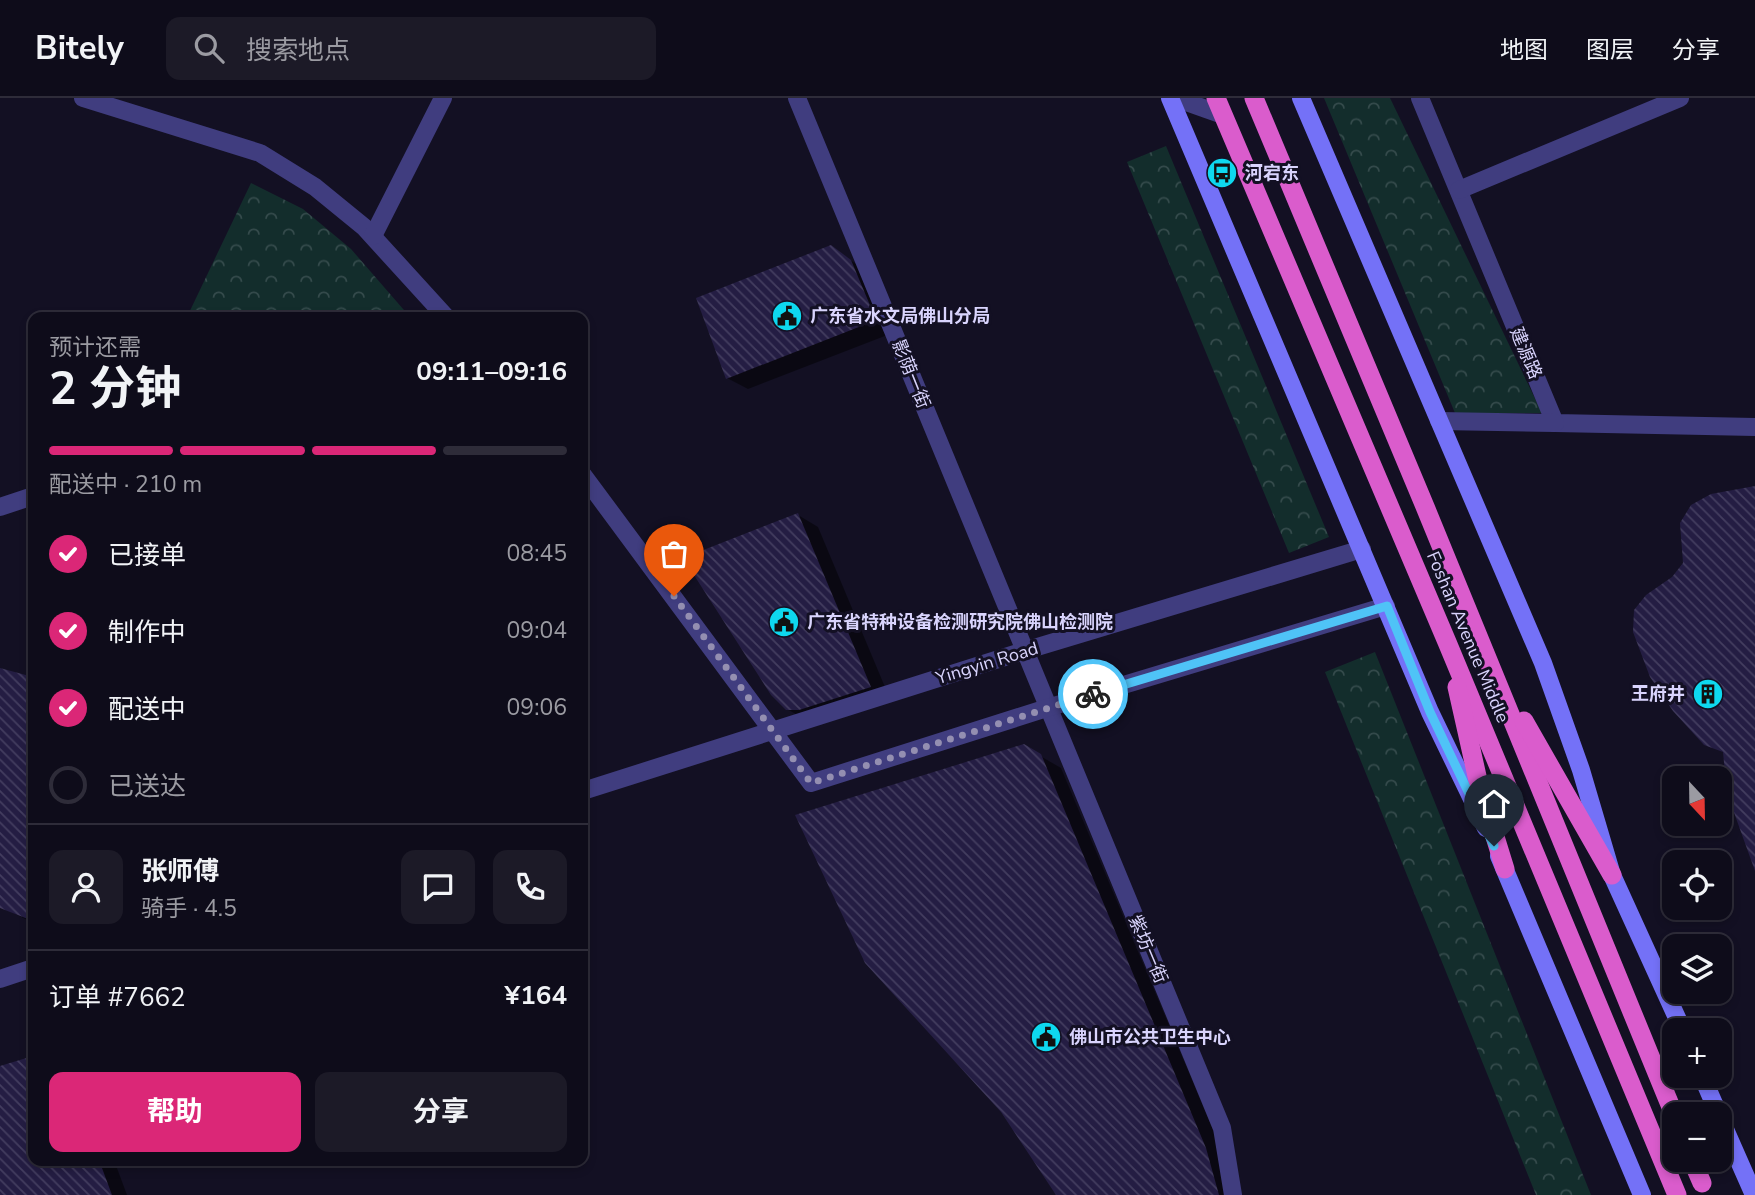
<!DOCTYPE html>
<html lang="zh">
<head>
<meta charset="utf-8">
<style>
	:root { --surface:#0e0c1a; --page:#1c1a27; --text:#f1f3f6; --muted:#9b9ba2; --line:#2e2c39; --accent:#db2777 }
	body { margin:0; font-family:"Nunito Sans","Noto Sans SC",sans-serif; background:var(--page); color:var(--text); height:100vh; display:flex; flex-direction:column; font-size:26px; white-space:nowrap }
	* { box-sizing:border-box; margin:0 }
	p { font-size:23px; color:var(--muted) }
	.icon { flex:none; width:38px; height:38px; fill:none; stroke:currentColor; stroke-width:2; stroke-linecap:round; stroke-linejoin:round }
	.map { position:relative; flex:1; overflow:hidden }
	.panel { position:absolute; left:28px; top:214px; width:560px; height:854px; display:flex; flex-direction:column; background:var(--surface); border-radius:14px; box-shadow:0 4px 10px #0003,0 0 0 2px var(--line) }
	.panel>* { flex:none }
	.needle { width:46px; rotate:158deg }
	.fabs { position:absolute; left:1662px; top:668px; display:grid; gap:14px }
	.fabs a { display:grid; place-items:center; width:70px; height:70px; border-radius:14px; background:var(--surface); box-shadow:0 4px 10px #0003,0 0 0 2px var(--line); font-size:35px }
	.pin { position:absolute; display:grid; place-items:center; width:60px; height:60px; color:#fff; margin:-72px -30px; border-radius:50% 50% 50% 0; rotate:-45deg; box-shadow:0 0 7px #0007 }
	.pin .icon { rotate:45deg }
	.courier { position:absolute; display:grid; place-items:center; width:70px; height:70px; margin:-35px; border:5px solid #4fc3f7; border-radius:50%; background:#fff; color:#222; box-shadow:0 2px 9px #0007 }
	.overview em { font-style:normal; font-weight:700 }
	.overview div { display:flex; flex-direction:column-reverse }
	.overview { display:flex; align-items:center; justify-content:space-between; height:119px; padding:0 21px }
	h1 { font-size:46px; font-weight:700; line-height:52px }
	.bar { display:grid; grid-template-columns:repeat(4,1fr); gap:10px 7px; align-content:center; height:84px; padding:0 21px }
	.bar i { height:9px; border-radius:5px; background:var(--line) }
	.bar .current { background:var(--accent) }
	.bar p { grid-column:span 4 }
	.line { display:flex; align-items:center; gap:18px; padding:0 21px; border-top:2px solid var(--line) }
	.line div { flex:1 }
	.round { display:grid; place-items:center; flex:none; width:74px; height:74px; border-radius:14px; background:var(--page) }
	ol { padding:0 21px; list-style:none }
	li { display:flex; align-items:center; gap:21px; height:77px }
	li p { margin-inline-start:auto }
	li .icon { padding:7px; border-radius:50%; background:var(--accent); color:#fff; stroke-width:4 }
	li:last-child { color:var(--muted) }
	li i { width:38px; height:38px; border:4px solid var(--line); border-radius:50% }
	.cta { display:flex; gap:14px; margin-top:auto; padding:14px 21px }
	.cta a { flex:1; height:80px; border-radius:14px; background:var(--accent); color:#fff; font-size:28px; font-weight:700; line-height:80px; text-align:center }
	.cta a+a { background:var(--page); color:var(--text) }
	header { display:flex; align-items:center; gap:42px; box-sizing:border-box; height:98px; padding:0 35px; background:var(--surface); border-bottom:2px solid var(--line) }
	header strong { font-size:33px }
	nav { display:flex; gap:38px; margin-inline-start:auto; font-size:24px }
	.search { width:490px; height:63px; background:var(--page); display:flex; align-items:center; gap:18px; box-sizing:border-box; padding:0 24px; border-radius:14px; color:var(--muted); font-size:26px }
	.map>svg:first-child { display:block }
</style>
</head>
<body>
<header>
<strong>Bitely</strong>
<div class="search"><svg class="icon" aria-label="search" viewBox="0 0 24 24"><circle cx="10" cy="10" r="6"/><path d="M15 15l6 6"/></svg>搜索地点</div>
<nav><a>地图</a><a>图层</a><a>分享</a></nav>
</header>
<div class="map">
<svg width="1755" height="1097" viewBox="0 0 1755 1097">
	<defs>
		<pattern id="park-crowns" width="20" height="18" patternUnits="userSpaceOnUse" patternTransform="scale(1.75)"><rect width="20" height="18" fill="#132d2c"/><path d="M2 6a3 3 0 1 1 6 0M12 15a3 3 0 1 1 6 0" fill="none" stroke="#354b4c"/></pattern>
		<pattern id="building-back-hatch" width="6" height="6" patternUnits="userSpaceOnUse" patternTransform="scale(1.75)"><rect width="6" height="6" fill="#241d43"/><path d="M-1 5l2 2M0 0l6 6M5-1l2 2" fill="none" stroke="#433d5f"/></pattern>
	</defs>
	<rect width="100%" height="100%" fill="#131023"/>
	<g fill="url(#park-crowns)">
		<polygon points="1324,0 1390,0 1542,315 1455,315"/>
		<polygon points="1166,48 1329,439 1289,455 1127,64"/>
		<polygon points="251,85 303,111 351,151 410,219 187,219"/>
		<polygon points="1375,554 1591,1097 1536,1097 1325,574"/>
	</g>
	<g fill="#0007">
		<polygon points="831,149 871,176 890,236 748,291 727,280"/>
		<polygon points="798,417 818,429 890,601 808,623 787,611"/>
		<polygon points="0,572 33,580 33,825 0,808"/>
		<polygon points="1023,648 1061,670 1226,1063 1235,1097 1059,1097"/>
		<polygon points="33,960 33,1062 114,1062 127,1097 0,1097 0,970"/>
	</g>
	<g fill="url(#building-back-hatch)">
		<polygon points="831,147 851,162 872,212 869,225 726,281 696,200"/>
		<polygon points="1755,388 1755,773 1727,695 1723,654 1704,647 1673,613 1650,579 1633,534 1634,512 1646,497 1672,479 1683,465 1680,425 1691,407 1711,396"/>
		<polygon points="798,415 871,589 799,612 786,612 771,597 683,460"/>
		<polygon points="0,570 33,579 33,823 0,810"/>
		<polygon points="1024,646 1041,656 1206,1050 1219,1097 1056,1097 1001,1014 865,865 795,717"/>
		<polygon points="33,958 33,1062 99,1062 112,1097 0,1097 0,968"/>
	</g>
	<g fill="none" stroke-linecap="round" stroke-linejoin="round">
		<g stroke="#403d7f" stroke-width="18">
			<polyline points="1420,0 1555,325 1755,329"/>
			<polyline points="1459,92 1680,0"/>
			<polyline points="1439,323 1555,325"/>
		</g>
		<g stroke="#403d7f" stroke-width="18">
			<polyline points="83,0 260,55 315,89 364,129 446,219"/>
			<polyline points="797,0 1222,1030 1233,1097"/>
			<polyline points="1175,0 1223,17"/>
			<polyline points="373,138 443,0"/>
			<polyline points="583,377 811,685 1047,610 1386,508"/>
			<polyline points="0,409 33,398"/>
			<polyline points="583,693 1024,553 1362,451"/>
			<polyline points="0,881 33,870"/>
		</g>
		<g stroke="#7471f7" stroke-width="18">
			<polyline points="1170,0 1430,614 1486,730"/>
			<polyline points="1301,0 1543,565 1581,672 1612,777 1683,933"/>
			<polyline points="1499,758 1642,1097"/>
			<polyline points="1702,978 1719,1017"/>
			<polyline points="1720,1020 1754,1097"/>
		</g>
		<g stroke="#da5ccc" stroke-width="19">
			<polyline points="1216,0 1447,544 1677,1097"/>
			<polyline points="1254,0 1426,411 1675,1019"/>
			<polyline points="1457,589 1479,687 1505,771"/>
			<polyline points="1524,623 1612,777"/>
			<polyline points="1692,1062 1702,1085"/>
		</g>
	</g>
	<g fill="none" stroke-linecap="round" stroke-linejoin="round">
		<polyline stroke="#948fb1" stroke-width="7" stroke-dasharray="0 12.6" points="674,498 811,685 1093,596"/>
		<polyline stroke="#4fc3f7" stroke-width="9" points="1093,596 1387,508 1430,614 1494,748"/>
	</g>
	<defs>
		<g id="bus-disc" transform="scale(1.575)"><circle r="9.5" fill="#0ed8ef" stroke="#131023"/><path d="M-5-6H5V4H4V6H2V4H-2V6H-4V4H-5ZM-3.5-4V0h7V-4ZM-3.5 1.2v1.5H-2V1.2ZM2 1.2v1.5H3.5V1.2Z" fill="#111"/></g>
		<g id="civic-disc" transform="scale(1.575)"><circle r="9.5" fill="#0ed8ef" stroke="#131023"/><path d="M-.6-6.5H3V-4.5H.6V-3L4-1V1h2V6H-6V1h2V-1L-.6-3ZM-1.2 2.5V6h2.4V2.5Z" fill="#111"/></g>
		<g id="building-disc" transform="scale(1.575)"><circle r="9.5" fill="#0ed8ef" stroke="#131023"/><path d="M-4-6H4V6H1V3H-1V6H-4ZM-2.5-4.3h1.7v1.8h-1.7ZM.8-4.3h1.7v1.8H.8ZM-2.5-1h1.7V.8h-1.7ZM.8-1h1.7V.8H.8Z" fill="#111"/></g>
	</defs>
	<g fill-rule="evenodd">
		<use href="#bus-disc" x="1222" y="75"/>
		<use href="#civic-disc" x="787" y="218"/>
		<use href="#civic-disc" x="784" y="524"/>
		<use href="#building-disc" x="1708" y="596"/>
		<use href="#civic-disc" x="1046" y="939"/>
	</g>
	<g text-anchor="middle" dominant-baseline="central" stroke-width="6" stroke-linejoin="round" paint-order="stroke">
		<g font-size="18" font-weight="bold" fill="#d9d4fd" stroke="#131023" text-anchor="start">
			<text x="1245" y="75">河宕东</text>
			<text x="810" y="218">广东省水文局佛山分局</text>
			<text x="807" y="524">广东省特种设备检测研究院佛山检测院</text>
			<text x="1685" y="596" text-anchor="end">王府井</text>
			<text x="1069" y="939">佛山市公共卫生中心</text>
		</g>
		<g font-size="18" fill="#d9d4fd" stroke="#131023">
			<text transform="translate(1526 255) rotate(67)">建源路</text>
			<text transform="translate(911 276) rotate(68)">影荫一街</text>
			<text transform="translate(1468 539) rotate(67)">Foshan Avenue Middle</text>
			<text transform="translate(987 565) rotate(-17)">Yingyin Road</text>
			<text transform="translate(1148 851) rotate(67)">紫坊一街</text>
		</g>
	</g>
</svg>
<div class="fabs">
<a><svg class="needle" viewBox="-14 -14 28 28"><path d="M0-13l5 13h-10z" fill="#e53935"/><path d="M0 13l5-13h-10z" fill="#9b9ba2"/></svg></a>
<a><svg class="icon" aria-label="locate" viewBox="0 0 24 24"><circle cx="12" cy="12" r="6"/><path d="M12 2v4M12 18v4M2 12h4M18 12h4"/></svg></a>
<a><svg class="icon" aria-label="layers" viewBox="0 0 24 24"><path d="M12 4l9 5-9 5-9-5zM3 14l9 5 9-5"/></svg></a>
<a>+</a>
<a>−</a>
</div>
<div class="pin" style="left:674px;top:498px;background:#ea580c"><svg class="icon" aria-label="bag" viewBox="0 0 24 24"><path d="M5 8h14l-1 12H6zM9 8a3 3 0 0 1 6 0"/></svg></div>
<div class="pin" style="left:1494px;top:748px;background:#1f2937"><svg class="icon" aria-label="home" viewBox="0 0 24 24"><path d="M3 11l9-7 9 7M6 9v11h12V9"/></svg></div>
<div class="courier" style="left:1093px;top:596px"><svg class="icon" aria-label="bike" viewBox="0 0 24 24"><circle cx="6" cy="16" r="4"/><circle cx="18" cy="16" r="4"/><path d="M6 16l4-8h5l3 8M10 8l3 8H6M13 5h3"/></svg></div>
<section class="panel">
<div class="overview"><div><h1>2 分钟</h1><p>预计还需</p></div><em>09:11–09:16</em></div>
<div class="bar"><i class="current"></i><i class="current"></i><i class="current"></i><i></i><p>配送中 · 210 m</p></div>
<ol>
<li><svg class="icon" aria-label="check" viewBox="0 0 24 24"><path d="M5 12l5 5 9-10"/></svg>已接单<p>08:45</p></li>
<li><svg class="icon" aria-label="check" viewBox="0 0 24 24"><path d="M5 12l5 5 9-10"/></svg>制作中<p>09:04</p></li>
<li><svg class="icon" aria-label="check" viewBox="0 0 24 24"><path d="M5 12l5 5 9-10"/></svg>配送中<p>09:06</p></li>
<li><i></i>已送达</li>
</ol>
<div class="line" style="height:126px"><a class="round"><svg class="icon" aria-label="person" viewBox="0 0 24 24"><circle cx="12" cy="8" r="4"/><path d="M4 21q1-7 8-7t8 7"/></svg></a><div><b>张师傅</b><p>骑手 · 4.5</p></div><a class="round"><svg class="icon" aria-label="chat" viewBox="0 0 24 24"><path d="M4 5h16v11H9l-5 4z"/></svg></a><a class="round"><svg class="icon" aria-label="phone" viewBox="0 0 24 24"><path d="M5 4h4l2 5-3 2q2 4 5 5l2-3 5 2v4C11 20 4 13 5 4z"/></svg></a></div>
<div class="line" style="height:91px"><div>订单 #7662</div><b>¥164</b></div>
<div class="cta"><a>帮助</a><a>分享</a></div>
</section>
</div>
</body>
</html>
